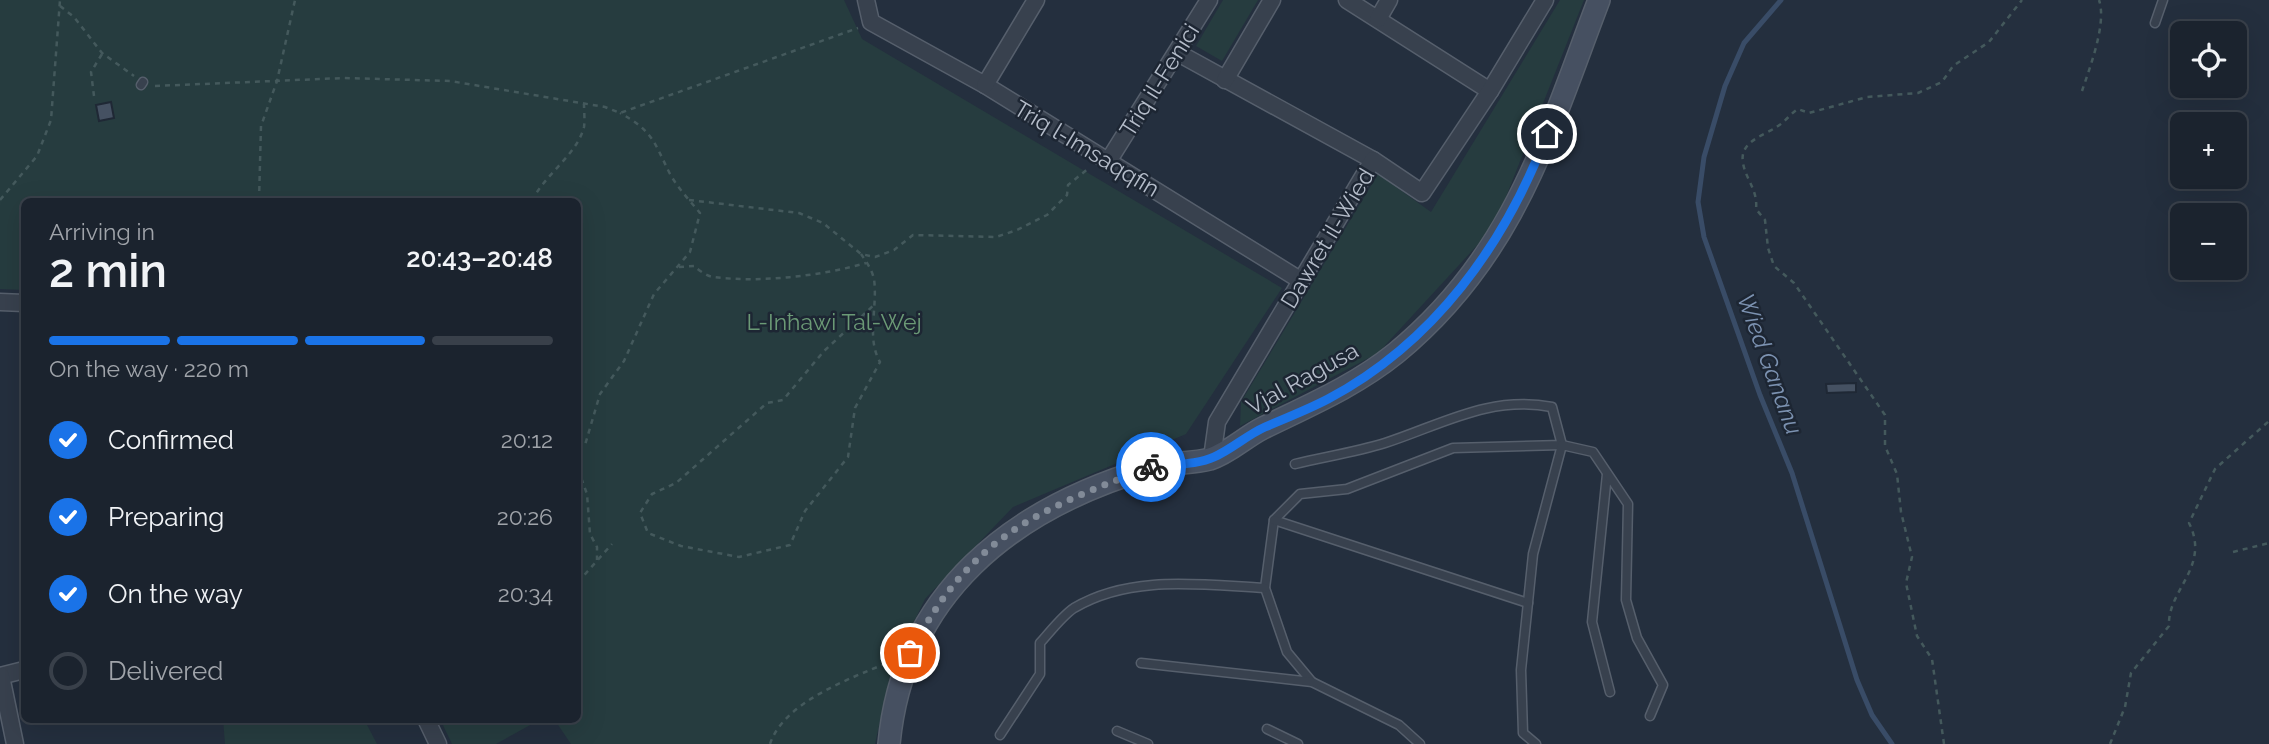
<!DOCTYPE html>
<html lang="en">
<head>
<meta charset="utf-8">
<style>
	:root { --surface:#1b232e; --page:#282f3a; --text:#f1f3f6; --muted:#a0a4aa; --line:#39404a; --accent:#1a73e8 }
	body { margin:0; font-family:Raleway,sans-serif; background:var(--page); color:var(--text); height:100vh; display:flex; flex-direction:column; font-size:26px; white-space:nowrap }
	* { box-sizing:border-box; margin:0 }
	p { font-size:23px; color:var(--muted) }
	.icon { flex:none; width:38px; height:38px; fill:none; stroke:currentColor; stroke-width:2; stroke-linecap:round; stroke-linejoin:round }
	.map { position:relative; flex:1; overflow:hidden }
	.details { position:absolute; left:21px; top:198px; width:560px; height:525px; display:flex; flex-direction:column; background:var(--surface); border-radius:10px; box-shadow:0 7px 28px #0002,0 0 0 2px var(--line) }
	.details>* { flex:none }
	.controls { position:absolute; left:2170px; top:21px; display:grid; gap:14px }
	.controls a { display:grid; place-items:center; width:77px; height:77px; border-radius:10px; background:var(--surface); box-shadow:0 7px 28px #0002,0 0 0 2px var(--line); font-size:35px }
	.pin { position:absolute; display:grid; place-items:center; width:60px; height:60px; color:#fff; margin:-30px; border:4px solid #fff; border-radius:50%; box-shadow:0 2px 7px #0007 }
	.courier { position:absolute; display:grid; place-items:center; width:70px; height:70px; margin:-35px; border:5px solid #1a73e8; border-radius:50%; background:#fff; color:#222; box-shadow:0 2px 9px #0007 }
	.overview em { font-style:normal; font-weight:600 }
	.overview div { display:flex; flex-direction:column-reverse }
	.overview { display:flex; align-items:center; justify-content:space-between; height:119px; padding:0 28px }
	h1 { font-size:46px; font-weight:600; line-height:52px }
	.bar { display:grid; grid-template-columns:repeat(4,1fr); gap:10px 7px; align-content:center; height:84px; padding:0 28px }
	.bar i { height:9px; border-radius:5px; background:var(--line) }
	.bar .current { background:var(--accent) }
	.bar p { grid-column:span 4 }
	ol { padding:0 28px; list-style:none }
	li { display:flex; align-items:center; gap:21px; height:77px }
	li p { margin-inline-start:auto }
	li .icon { padding:7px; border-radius:50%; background:var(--accent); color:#fff; stroke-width:4 }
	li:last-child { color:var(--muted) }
	li i { width:38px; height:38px; border:4px solid var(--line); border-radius:50% }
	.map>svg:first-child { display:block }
</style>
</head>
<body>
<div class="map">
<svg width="2269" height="744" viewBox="0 0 2269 744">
	<rect width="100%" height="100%" fill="#242f3e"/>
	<g fill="#263c3f">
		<polygon points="0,0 844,0 862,39 1282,288 1186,434 1013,507 925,599 892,667 875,744 571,744 554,719 578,719 578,201 24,201 24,290 0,289"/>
		<polygon points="1223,0 1258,0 1222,61 1196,46"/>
		<polygon points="1560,0 1584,0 1494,227 1378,353 1240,426 1241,402 1378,174 1431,212"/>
		<polygon points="223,719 364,719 377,744 225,744"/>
		<polygon points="440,719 541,719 496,744 452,744"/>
	</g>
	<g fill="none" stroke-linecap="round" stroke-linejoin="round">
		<polyline stroke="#394c67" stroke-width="5" points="1781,0 1744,43 1725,86 1704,157 1698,202 1704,237 1760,395 1792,473 1857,680 1872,715 1892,744"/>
	</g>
	<g fill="#455162" stroke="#1f2835" stroke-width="2">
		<polygon points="111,102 114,118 99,121 96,105"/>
		<polygon points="1856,383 1856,392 1827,393 1826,384"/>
	</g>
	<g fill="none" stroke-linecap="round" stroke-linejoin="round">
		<g stroke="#565f6c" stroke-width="11">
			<g id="lane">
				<polyline points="2155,23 2163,0"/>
				<polyline points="141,85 143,82"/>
				<path d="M1295 464C1324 457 1356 452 1385 443 1441 425 1489 395 1552 407L1562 445 1453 448 1347 489 1300 494 1274 520 1265 588 1287 652 1312 682"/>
				<polyline points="1607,474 1592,622 1610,692"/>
				<polyline points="1274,520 1528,603"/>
				<polyline points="1141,663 1312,682 1399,725 1420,744"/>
				<polyline points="1267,729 1298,744"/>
				<polyline points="1117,731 1148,744"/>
				<path d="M1000 735 1040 674V643C1050 632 1062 616 1074 608 1131 574 1202 585 1265 588"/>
				<polyline points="1536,744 1523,733 1521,670 1533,554 1562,445 1593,452 1628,504 1626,600 1637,638 1663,685 1650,716"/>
			</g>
		</g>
		<g stroke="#565f6c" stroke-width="19">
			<g id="street">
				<polyline points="866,0 871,22 985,85 1300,280"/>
				<polyline points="1347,0 1490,91"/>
				<polyline points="1378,19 1389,0"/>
				<polyline points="1178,53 1373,160"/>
				<polyline points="1225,80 1272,0"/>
				<polyline points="985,85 1036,0"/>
				<polyline points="1109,160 1209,0"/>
				<polyline points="0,302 24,303"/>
				<polyline points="1212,458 1217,422 1373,160 1422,193 1490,91 1545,0"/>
				<polyline points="0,676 24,670"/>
				<polyline points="1,676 15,744"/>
				<polyline points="426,719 438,744"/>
			</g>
		</g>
		<g stroke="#565f6c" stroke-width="24">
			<path id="secondary" d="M889 744C903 593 1013 508 1150 468 1170 462 1191 464 1210 459 1229 453 1245 437 1263 428 1310 405 1355 386 1396 353 1514 256 1547 136 1599 0"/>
		</g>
		<g stroke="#44595c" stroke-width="2.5" stroke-dasharray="5 5" stroke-linecap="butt">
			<polyline points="60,6 74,17 102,53 134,76"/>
			<polyline points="155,86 344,78 450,81 605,107 620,113 858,28"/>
			<path d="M2082 91C2090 67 2107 23 2099 0"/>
			<polyline points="94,96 91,72 102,54"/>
			<polyline points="0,200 37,156 51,120 60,0"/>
			<polyline points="689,200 799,213 823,223 861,254 875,257 894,250 913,235 996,237 1017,230 1047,215 1067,195 1068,185 1089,168"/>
			<polyline points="259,201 261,126 277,81 295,0"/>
			<path d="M532 201C544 175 577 155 584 127 585 120 584 111 584 104"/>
			<path d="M861 254C866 261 872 270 874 279 878 307 866 338 880 362L855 408 848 457 805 511 790 545 739 557 681 546 648 533 640 513 652 494 676 483 767 403 783 400 824 351 875 304"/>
			<path d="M679 267 694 266C699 270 706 276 713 277 760 283 821 276 866 263"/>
			<path d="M578 449 585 445 600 394 624 361 654 294 690 252 700 213C690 201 678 188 670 174 654 142 653 131 620 113"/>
			<polyline points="578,469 587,494 590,534 597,547 597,560"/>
			<polyline points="2233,552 2269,543"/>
			<polyline points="578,582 612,544"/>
			<path d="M770 744C784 702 849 679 887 663"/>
			<path d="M1944 744 1932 659 1917 636 1906 583 1912 557 1901 512 1897 474 1885 446V415L1794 283 1774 266 1768 248 1765 220 1756 209C1758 190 1746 180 1743 163 1739 141 1764 136 1778 126 1786 121 1790 114 1798 109L1809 113 1867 97 1918 93 1942 82 1953 66 1989 42 2022 0"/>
			<path d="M2110 744 2125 707 2131 673 2169 626C2167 590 2211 567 2189 523L2215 469 2269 421"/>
		</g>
		<use href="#lane" stroke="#38414e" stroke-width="8"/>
		<use href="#street" stroke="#38414e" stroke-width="16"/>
		<use href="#secondary" stroke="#465061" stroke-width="21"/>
	</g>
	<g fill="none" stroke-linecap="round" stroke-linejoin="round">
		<path stroke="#828b98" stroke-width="7" stroke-dasharray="0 12.6" d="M910 653C970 537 1035 511 1151 467"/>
		<path stroke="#1a73e8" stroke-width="9" d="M1151 467C1171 464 1197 465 1214 457 1232 449 1247 435 1265 427 1286 418 1307 410 1328 399 1434 343 1505 244 1547 134"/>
	</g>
	<g text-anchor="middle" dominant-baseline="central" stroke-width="5" stroke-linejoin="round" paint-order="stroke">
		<g font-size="23" fill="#b4bcc9" stroke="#1d2633">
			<text transform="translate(1159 80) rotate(-58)">Triq il-Fenici</text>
			<text transform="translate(1087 148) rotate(31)">Triq l-Imsaqqfin</text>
			<text transform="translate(1327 238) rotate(-59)">Dawret il-Wied</text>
			<text transform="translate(1302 378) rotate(-29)">Vjal Ragusa</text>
		</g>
		<g font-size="23" fill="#6b9a76" stroke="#1d2633">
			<text x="834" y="321">L-Inħawi Tal-Wej</text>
		</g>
		<g font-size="24" font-style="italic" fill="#7c92b1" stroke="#1d2633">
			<text transform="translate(1770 364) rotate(70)">Wied Gananu</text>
		</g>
	</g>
</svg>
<div class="controls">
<a><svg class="icon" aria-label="locate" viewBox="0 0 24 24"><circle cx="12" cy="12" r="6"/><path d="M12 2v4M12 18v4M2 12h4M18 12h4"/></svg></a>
<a>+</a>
<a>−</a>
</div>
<div class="pin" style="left:910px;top:653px;background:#ea580c"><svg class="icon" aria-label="bag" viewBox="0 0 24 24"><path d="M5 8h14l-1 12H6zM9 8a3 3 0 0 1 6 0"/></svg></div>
<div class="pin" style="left:1547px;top:134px;background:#1f2937"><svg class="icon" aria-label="home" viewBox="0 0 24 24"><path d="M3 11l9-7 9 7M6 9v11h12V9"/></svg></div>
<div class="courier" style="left:1151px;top:467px"><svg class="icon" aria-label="bike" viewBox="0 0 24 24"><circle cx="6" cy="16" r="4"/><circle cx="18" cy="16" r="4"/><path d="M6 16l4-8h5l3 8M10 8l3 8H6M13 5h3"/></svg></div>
<section class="details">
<div class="overview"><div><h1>2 min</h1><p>Arriving in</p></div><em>20:43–20:48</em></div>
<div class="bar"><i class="current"></i><i class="current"></i><i class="current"></i><i></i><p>On the way · 220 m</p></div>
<ol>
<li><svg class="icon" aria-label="check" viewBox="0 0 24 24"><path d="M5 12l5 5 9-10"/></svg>Confirmed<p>20:12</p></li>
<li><svg class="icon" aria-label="check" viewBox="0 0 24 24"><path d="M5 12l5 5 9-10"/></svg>Preparing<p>20:26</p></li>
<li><svg class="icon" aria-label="check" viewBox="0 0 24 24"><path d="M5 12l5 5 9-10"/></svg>On the way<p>20:34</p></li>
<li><i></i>Delivered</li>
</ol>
</section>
</div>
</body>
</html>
